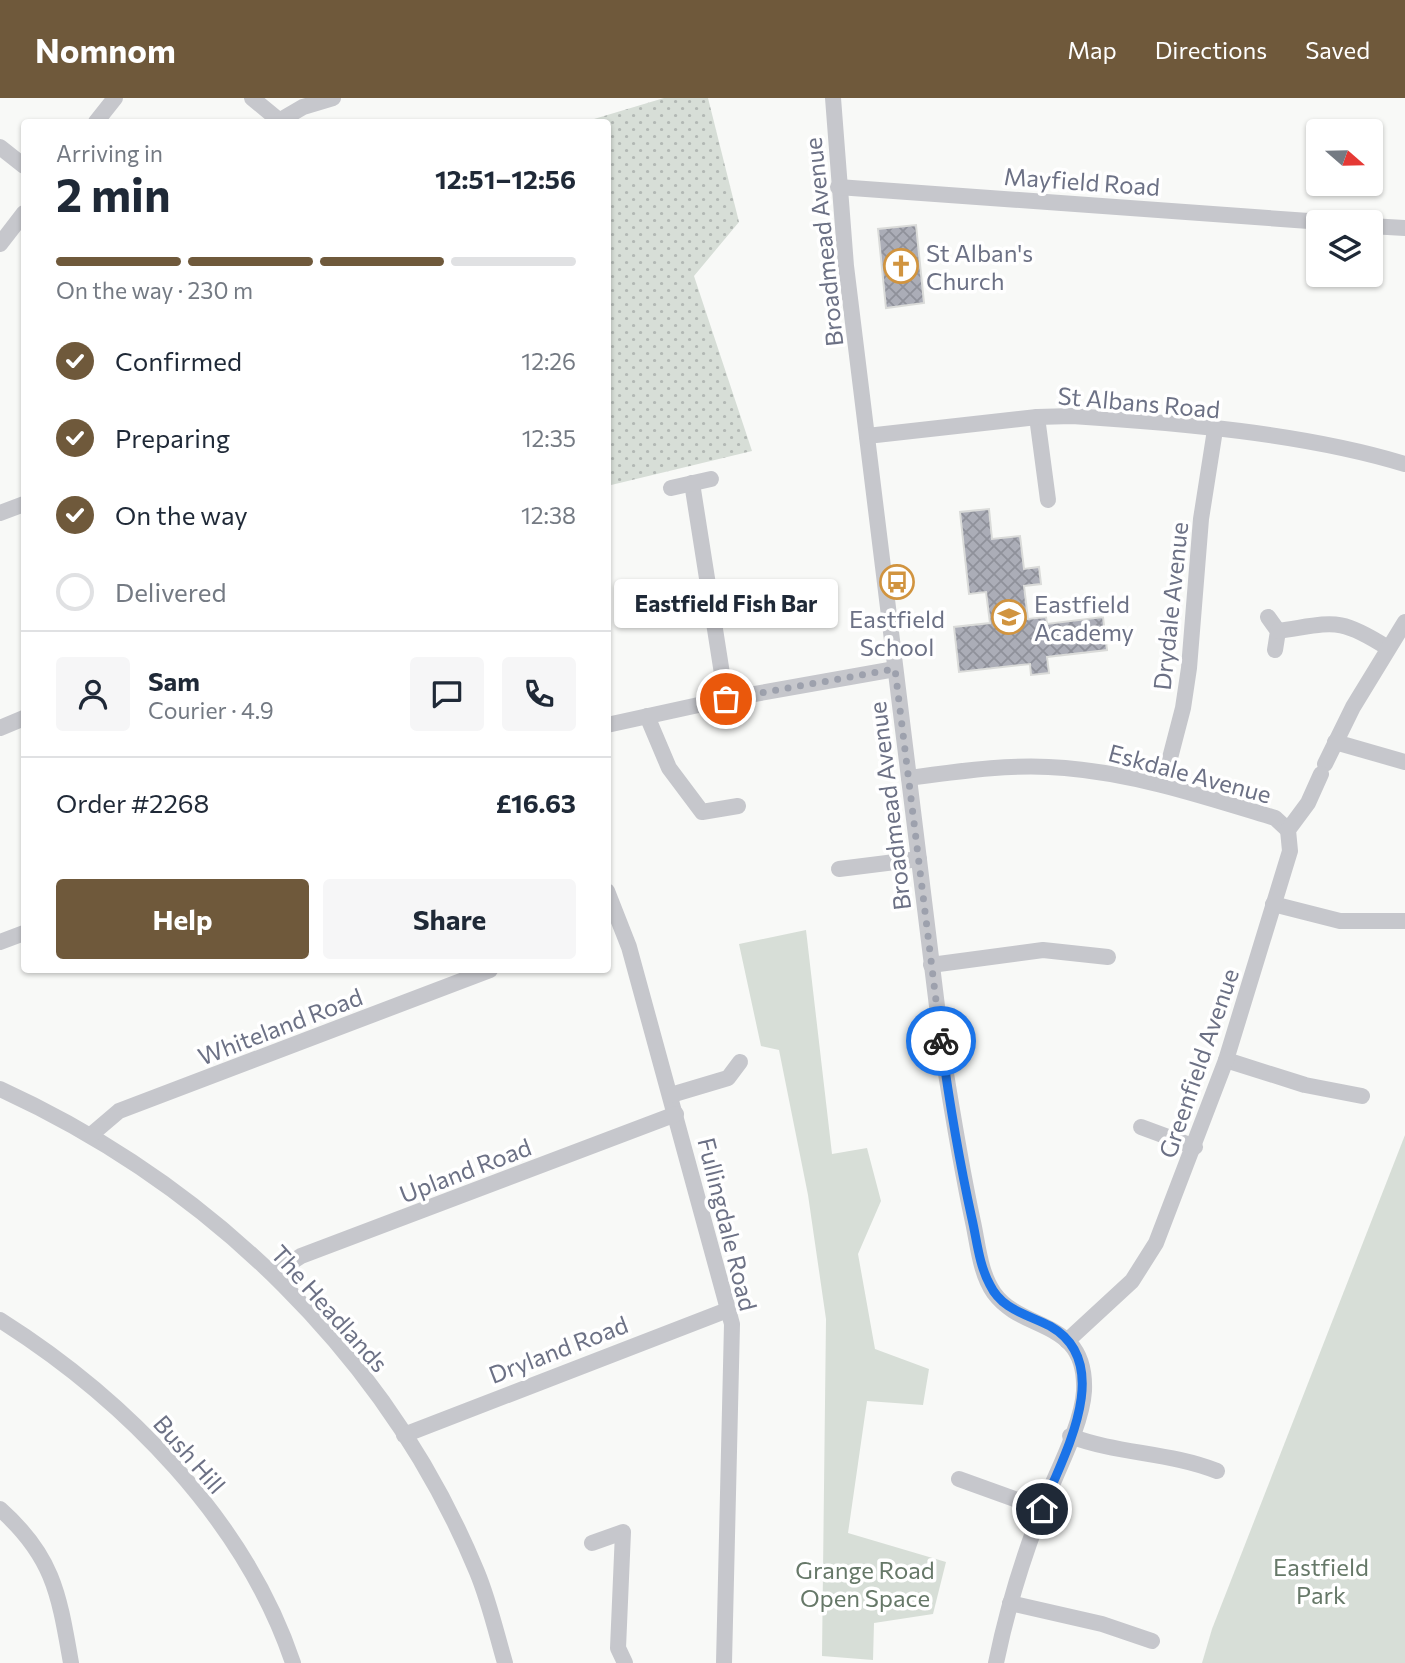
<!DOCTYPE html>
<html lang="en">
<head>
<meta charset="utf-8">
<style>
	:root { --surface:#fff; --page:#f6f6f7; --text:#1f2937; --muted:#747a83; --line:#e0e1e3; --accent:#6f593b }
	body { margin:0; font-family:Commissioner,sans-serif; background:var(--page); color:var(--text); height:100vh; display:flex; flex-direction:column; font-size:26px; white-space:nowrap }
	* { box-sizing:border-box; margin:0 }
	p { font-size:23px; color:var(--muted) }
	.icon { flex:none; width:38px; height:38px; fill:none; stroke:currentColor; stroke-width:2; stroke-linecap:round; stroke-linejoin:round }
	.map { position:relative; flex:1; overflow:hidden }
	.details { position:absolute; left:21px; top:21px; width:590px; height:854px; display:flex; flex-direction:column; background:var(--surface); border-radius:7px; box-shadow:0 2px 5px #0004 }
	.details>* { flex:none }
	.needle { width:46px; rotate:110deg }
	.controls { position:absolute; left:1306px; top:21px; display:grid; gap:14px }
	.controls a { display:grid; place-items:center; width:77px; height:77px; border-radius:7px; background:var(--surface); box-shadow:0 2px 5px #0004; font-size:35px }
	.pin { position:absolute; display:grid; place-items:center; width:60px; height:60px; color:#fff; margin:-30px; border:4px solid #fff; border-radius:50%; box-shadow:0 2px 7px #0007 }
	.courier { position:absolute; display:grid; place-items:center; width:70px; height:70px; margin:-35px; border:5px solid #1a73e8; border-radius:50%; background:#fff; color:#222; box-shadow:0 2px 9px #0007 }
	.bubble { position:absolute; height:49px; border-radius:7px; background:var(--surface); box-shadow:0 2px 5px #0004; font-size:23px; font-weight:700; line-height:49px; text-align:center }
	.head em { font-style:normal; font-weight:700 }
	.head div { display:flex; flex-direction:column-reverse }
	.head { display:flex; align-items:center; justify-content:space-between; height:119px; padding:0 35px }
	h1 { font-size:46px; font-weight:700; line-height:52px }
	.bar { display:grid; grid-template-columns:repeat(4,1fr); gap:10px 7px; align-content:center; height:84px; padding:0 35px }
	.bar i { height:9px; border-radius:5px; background:var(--line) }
	.bar .on { background:var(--accent) }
	.bar p { grid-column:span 4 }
	.line { display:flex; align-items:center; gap:18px; padding:0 35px; border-top:2px solid var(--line) }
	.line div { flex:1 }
	.round { display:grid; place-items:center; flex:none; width:74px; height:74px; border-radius:7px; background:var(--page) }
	ol { padding:0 35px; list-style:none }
	li { display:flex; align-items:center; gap:21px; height:77px }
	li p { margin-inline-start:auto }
	li .icon { padding:7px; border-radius:50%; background:var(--accent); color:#fff; stroke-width:4 }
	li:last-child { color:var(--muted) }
	li i { width:38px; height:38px; border:4px solid var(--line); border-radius:50% }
	.primary-button { display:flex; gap:14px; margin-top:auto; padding:14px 35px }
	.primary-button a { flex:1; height:80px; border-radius:7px; background:var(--accent); color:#fff; font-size:28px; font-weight:700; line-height:80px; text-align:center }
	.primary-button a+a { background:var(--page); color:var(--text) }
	header { display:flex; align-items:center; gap:42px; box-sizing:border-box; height:98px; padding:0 35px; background:var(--accent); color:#fff }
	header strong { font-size:33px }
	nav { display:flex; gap:38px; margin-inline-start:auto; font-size:24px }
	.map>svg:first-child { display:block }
</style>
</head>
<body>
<header>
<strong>Nomnom</strong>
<nav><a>Map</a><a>Directions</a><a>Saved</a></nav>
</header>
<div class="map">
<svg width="1405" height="1565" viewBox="0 0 1405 1565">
	<defs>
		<pattern id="grass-dots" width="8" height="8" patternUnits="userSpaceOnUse" patternTransform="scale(1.75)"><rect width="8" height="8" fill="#d7ded7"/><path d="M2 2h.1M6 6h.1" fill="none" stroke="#b2b8b4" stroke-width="1.8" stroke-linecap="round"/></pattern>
		<pattern id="building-cross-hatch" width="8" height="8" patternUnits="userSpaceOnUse" patternTransform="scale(1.75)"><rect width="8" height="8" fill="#abadb7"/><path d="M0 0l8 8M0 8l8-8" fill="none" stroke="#8f919a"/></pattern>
	</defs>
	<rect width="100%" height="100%" fill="#f8f9f7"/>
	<polygon fill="url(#grass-dots)" points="664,0 708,0 739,124 694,178 752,353 607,388 607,24 584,24"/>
	<g fill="#d7ded7">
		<polygon points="806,832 832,1056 867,1050 881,1103 858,1156 875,1251 929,1271 923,1307 867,1303 848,1435 946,1464 933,1516 874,1525 873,1562 822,1558 826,1221 808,1097 779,952 761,948 739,846"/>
		<polygon points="1405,1037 1405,1565 1202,1565 1212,1531"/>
	</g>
	<g fill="url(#building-cross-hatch)" stroke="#dadbd9" stroke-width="2">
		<polygon points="916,127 924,205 886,210 878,131"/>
		<polygon points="989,411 992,441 1020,438 1024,471 1039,469 1041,486 1024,488 1028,521 1046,519 1047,526 1103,519 1107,552 1047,559 1049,575 1031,577 1030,566 959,574 954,529 990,525 986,494 969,496 960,414"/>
	</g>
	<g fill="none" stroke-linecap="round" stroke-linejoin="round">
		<g stroke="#c6c7cc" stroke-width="16">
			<polyline points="252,0 281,24"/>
			<path d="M833 0 846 168 943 957C952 1013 961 1069 973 1124 978 1147 980 1175 994 1195 1023 1235 1087 1220 1084 1293 1082 1327 1056 1375 1043 1408 1023 1459 1007 1511 996 1565"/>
			<polyline points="279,23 303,9 333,0"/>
			<polyline points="96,24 115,0"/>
			<polyline points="0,49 24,68"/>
			<polyline points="838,89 1323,124"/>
			<polyline points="1370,128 1405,130"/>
			<polyline points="0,146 24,115"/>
			<polyline points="1037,319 1048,402"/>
			<path d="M867 338 1037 319 1072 318C1179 325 1303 335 1405 366"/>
			<polyline points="692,385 726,601"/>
			<polyline points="671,390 711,381"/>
			<polyline points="0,415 24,406"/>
			<polyline points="1268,519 1278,533 1275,552"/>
			<path d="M1278 533C1334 525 1338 518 1388 550"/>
			<polyline points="647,618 669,670 702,714 738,708"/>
			<polyline points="607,627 726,601 895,571"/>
			<polyline points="0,630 24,620"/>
			<polyline points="1335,644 1405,664"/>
			<polyline points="1325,666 1353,609 1405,524"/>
			<path d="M909 680C960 673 1013 665 1065 670 1137 676 1206 699 1275 720L1288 732"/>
			<polyline points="1163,687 1183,610 1189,570 1201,421 1215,332"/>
			<polyline points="839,771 919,761"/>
			<polyline points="607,793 629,849 732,1226 724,1565"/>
			<polyline points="1273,806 1340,823 1405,823"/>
			<polyline points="0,844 24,835"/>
			<polyline points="931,867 1043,852 1108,859"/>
			<polyline points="1226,962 1305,987 1362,998"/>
			<path d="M0 991C210 1087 388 1258 477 1474 489 1503 496 1534 505 1565"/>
			<polyline points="671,997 728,980 740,964"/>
			<polyline points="1141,1029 1195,1049"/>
			<polyline points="92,1036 119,1013 490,872"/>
			<polyline points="273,1176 301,1158 676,1016"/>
			<path d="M0 1222C125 1301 245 1422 293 1565"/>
			<polyline points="1067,1243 1132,1183 1156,1145 1226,962 1290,753 1288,732 1308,705 1321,676"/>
			<polyline points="404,1337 730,1211"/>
			<path d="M1070 1338C1118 1356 1169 1354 1217 1373"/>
			<polyline points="959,1381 1042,1411"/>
			<path d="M0 1411C54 1459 59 1497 71 1565"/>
			<polyline points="592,1445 623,1434 618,1550 625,1565"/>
			<polyline points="1010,1505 1102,1526 1152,1543"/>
		</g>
	</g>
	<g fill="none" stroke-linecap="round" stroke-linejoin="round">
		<polyline stroke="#9da1ad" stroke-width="7" stroke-dasharray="0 12.6" points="726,601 895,571 941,943"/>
		<path stroke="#1a73e8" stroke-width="9" d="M941 943C949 1002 959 1062 972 1121 977 1143 979 1167 990 1187 1002 1212 1027 1216 1050 1228 1117 1266 1062 1360 1042 1411"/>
	</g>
	<defs>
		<g id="church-ring" transform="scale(1.75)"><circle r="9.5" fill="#fff" stroke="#d1943f" stroke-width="1.5"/><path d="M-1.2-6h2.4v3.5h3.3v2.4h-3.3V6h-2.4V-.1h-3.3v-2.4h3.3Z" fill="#d1943f"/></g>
		<g id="bus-ring" transform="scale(1.75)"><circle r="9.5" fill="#fff" stroke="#d1943f" stroke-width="1.5"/><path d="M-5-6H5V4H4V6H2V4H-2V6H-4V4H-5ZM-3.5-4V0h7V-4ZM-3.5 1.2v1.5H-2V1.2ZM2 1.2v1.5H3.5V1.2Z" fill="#d1943f"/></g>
		<g id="school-ring" transform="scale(1.75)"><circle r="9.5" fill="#fff" stroke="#d1943f" stroke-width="1.5"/><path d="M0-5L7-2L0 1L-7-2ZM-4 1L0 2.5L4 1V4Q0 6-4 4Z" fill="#d1943f"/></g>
	</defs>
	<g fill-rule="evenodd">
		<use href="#church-ring" x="901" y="168"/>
		<use href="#bus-ring" x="897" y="484"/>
		<use href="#school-ring" x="1009" y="519"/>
	</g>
	<g text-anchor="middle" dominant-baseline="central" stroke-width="7" stroke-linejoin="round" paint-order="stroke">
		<g font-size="24" fill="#6c7185" stroke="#fff">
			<text transform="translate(1082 83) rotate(4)">Mayfield Road</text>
			<text transform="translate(823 144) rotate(-96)">Broadmead Avenue</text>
			<text transform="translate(1139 304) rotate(5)">St Albans Road</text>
			<text transform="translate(1170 508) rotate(-84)">Drydale Avenue</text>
			<text transform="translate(1190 675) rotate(15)">Eskdale Avenue</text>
			<text transform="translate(889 708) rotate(-97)">Broadmead Avenue</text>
			<text transform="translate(280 928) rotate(-21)">Whiteland Road</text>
			<text transform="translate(1198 965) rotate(-71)">Greenfield Avenue</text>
			<text transform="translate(465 1072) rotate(-21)">Upland Road</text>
			<text transform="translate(728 1126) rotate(76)">Fullingdale Road</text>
			<text transform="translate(330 1210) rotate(48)">The Headlands</text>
			<text transform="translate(558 1251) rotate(-21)">Dryland Road</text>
			<text transform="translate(190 1356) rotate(49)">Bush Hill</text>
		</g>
		<g font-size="24" fill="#6c7185" stroke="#fff" text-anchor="start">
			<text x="926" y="154">St Alban's<tspan x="926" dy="28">Church</tspan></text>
			<text x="1034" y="505">Eastfield<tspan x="1034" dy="28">Academy</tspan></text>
			<text x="897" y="520" text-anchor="middle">Eastfield<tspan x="897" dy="28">School</tspan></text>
		</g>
		<g font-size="24" fill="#667868" stroke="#fff">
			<text x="1321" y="1468">Eastfield<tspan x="1321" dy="28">Park</tspan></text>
			<text x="865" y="1471">Grange Road<tspan x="865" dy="28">Open Space</tspan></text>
		</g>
	</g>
</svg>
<div class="controls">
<a><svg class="needle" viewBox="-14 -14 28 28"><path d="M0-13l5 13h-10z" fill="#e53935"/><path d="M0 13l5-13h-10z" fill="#747a83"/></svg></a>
<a><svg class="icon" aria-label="layers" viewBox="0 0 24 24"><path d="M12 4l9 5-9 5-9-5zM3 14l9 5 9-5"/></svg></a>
</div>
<div class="pin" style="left:726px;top:601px;background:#ea580c"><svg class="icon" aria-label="bag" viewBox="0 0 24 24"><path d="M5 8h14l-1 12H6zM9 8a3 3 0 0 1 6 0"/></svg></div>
<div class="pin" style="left:1042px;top:1411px;background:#1f2937"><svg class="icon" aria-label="home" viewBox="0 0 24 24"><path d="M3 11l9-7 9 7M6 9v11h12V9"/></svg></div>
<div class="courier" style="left:941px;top:943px"><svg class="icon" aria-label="bike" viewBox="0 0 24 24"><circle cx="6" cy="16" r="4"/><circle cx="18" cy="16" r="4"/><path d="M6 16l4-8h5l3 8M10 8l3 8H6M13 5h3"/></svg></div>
<div class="bubble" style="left:614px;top:481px;width:224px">Eastfield Fish Bar</div>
<section class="details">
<div class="head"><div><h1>2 min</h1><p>Arriving in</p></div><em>12:51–12:56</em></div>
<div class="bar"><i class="on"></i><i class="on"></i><i class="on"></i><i></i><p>On the way · 230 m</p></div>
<ol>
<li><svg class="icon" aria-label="check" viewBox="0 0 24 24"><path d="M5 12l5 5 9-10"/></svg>Confirmed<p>12:26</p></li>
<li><svg class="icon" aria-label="check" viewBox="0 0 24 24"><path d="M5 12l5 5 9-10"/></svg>Preparing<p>12:35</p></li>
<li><svg class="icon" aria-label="check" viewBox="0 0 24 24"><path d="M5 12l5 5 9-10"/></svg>On the way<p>12:38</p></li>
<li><i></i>Delivered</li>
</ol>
<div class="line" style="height:126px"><a class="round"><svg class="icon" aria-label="person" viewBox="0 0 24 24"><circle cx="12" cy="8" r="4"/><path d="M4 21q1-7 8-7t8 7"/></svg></a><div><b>Sam</b><p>Courier · 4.9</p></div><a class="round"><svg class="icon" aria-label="chat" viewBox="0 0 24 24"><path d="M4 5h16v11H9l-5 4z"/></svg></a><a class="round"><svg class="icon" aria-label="phone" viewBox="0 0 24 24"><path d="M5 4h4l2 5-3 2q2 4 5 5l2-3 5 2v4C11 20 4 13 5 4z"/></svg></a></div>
<div class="line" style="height:91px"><div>Order #2268</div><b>£16.63</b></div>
<div class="primary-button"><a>Help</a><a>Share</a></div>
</section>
</div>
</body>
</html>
